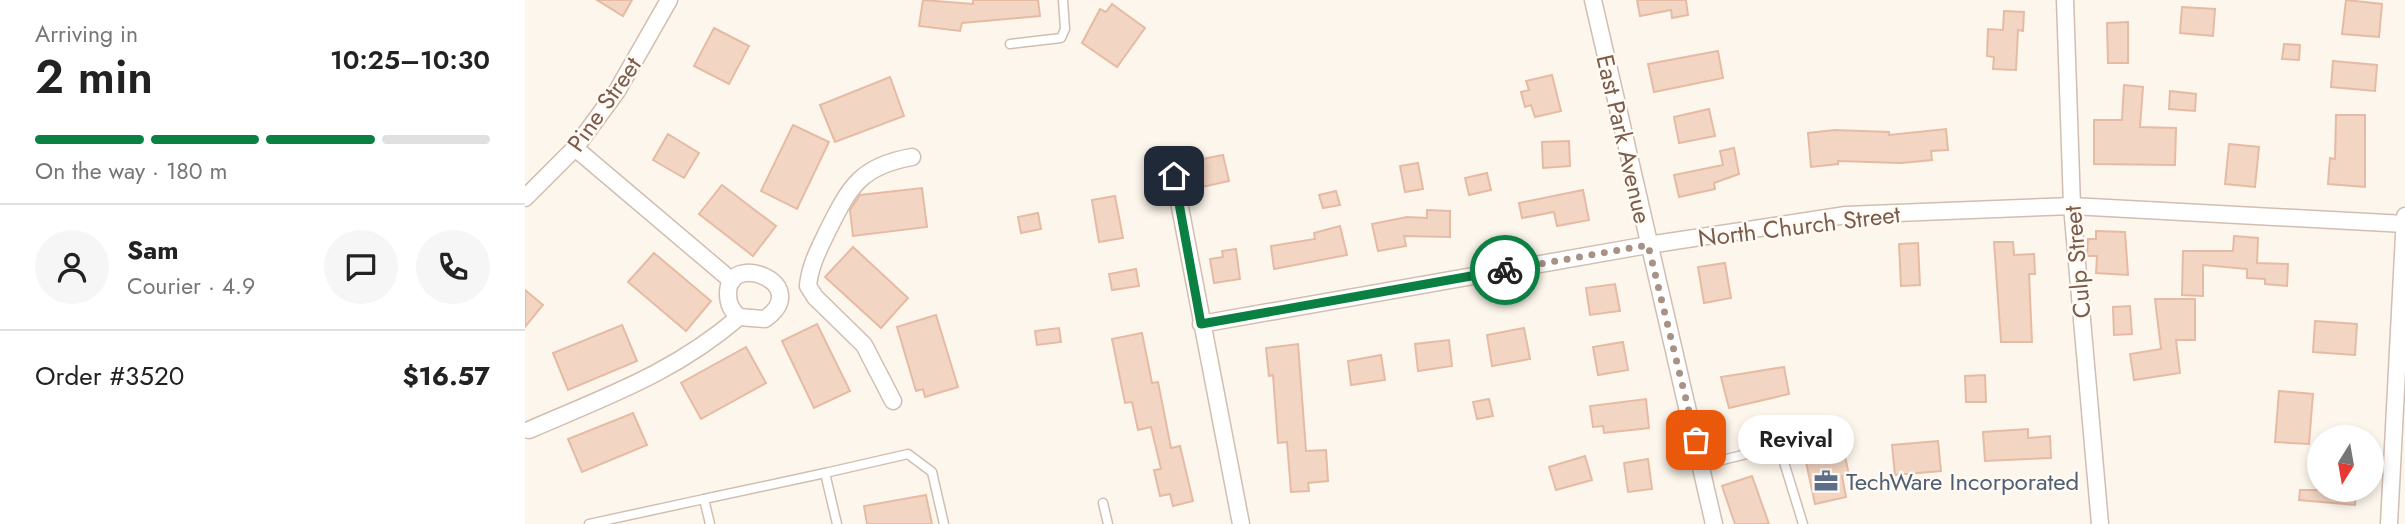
<!DOCTYPE html>
<html lang="en">
<head>
<meta charset="utf-8">
<style>
	:root { --surface:#fff; --page:#f6f6f6; --text:#222; --muted:#767676; --line:#e0e0e0; --accent:#0b8043 }
	body { margin:0; font-family:Jost,sans-serif; background:var(--page); color:var(--text); height:100vh; display:flex; flex-direction:column; font-size:26px; white-space:nowrap }
	* { box-sizing:border-box; margin:0 }
	p { font-size:23px; color:var(--muted) }
	.icon { flex:none; width:38px; height:38px; fill:none; stroke:currentColor; stroke-width:2; stroke-linecap:round; stroke-linejoin:round }
	.map { position:relative; flex:1; overflow:hidden }
	.details { display:flex; flex-direction:column; background:var(--surface); width:525px }
	.details>* { flex:none }
	.needle { width:46px; rotate:191deg }
	.controls { position:absolute; left:1782px; top:425px; display:grid; gap:14px }
	.controls a { display:grid; place-items:center; width:77px; height:77px; border-radius:50%; background:var(--surface); box-shadow:0 4px 10px #0003; font-size:35px }
	.pin { position:absolute; display:grid; place-items:center; width:60px; height:60px; color:#fff; margin:-30px; border-radius:14px; box-shadow:0 4px 10px #0006 }
	.courier { position:absolute; display:grid; place-items:center; width:70px; height:70px; margin:-35px; border:5px solid #0b8043; border-radius:50%; background:#fff; color:#222; box-shadow:0 2px 9px #0007 }
	.bubble { position:absolute; height:49px; border-radius:24px; background:var(--surface); box-shadow:0 4px 10px #0003; font-size:23px; font-weight:600; line-height:49px; text-align:center }
	.headline em { font-style:normal; font-weight:600 }
	.headline div { display:flex; flex-direction:column-reverse }
	.headline { display:flex; align-items:center; justify-content:space-between; height:119px; padding:0 35px }
	h1 { font-size:46px; font-weight:600; line-height:52px }
	.bar { display:grid; grid-template-columns:repeat(4,1fr); gap:10px 7px; align-content:center; height:84px; padding:0 35px }
	.bar i { height:9px; border-radius:5px; background:var(--line) }
	.bar .current { background:var(--accent) }
	.bar p { grid-column:span 4 }
	.line { display:flex; align-items:center; gap:18px; padding:0 35px; border-top:2px solid var(--line) }
	.line div { flex:1 }
	.round { display:grid; place-items:center; flex:none; width:74px; height:74px; border-radius:37px; background:var(--page) }
	main { display:flex; flex:1; min-height:0 }
	.map>svg:first-child { display:block }
</style>
</head>
<body>
<main>
<section class="details">
<div class="headline"><div><h1>2 min</h1><p>Arriving in</p></div><em>10:25–10:30</em></div>
<div class="bar"><i class="current"></i><i class="current"></i><i class="current"></i><i></i><p>On the way · 180 m</p></div>
<div class="line" style="height:126px"><a class="round"><svg class="icon" aria-label="person" viewBox="0 0 24 24"><circle cx="12" cy="8" r="4"/><path d="M4 21q1-7 8-7t8 7"/></svg></a><div><b>Sam</b><p>Courier · 4.9</p></div><a class="round"><svg class="icon" aria-label="chat" viewBox="0 0 24 24"><path d="M4 5h16v11H9l-5 4z"/></svg></a><a class="round"><svg class="icon" aria-label="phone" viewBox="0 0 24 24"><path d="M5 4h4l2 5-3 2q2 4 5 5l2-3 5 2v4C11 20 4 13 5 4z"/></svg></a></div>
<div class="line" style="height:91px"><div>Order #3520</div><b>$16.57</b></div>
</section>
<div class="map">
<svg width="1880" height="524" viewBox="0 0 1880 524">
	<rect width="100%" height="100%" fill="#fdf6ec"/>
	<g fill="#f3d5c3" stroke="#e6bba3" stroke-width="2">
		<polygon points="72,0 107,0 98,16"/>
		<polygon points="398,0 448,4 448,0 513,0 515,16 437,23 435,31 394,26"/>
		<polygon points="1112,0 1161,0 1163,15 1147,18 1146,10 1115,16"/>
		<polygon points="1821,0 1857,4 1854,37 1817,34"/>
		<polygon points="587,4 620,28 592,67 557,43 575,9 581,12"/>
		<polygon points="1657,7 1690,9 1688,36 1655,33"/>
		<polygon points="1479,11 1499,12 1498,31 1493,30 1491,70 1468,69 1469,57 1462,56 1463,29 1478,30"/>
		<polygon points="1603,22 1603,63 1583,63 1582,23"/>
		<polygon points="189,28 224,46 204,84 169,66"/>
		<polygon points="1759,44 1775,45 1774,60 1757,59"/>
		<polygon points="1193,51 1198,78 1129,92 1123,64"/>
		<polygon points="1808,61 1852,65 1850,91 1806,87"/>
		<polygon points="1027,75 1036,111 1010,117 1006,105 1000,107 996,92 1004,90 1001,81"/>
		<polygon points="365,77 379,116 310,142 295,105"/>
		<polygon points="1599,85 1618,87 1615,127 1651,128 1650,165 1569,164 1569,120 1597,120"/>
		<polygon points="1645,91 1671,94 1670,111 1644,109"/>
		<polygon points="1184,109 1190,136 1154,143 1149,117"/>
		<polygon points="1811,115 1840,115 1840,187 1803,184 1805,158 1810,159"/>
		<polygon points="268,125 304,142 272,209 236,191"/>
		<polygon points="1421,129 1423,150 1406,151 1407,160 1376,163 1313,161 1313,164 1286,167 1283,133 1310,130 1364,132 1364,135"/>
		<polygon points="143,134 174,153 159,178 128,160"/>
		<polygon points="1044,141 1045,166 1018,168 1017,142"/>
		<polygon points="1704,144 1734,147 1730,187 1700,184"/>
		<polygon points="1209,148 1214,174 1189,183 1190,189 1154,197 1149,175 1198,165 1195,151"/>
		<polygon points="698,155 704,181 677,187 672,160"/>
		<polygon points="893,163 898,189 880,192 875,166"/>
		<polygon points="962,173 966,190 944,195 940,178"/>
		<polygon points="197,185 251,226 228,256 174,214"/>
		<polygon points="397,188 402,227 328,236 325,210 335,195"/>
		<polygon points="1058,190 1064,220 1032,226 1029,212 997,218 994,203"/>
		<polygon points="811,191 815,205 798,208 794,195"/>
		<polygon points="590,196 598,238 574,242 567,200"/>
		<polygon points="902,210 925,211 925,237 879,236 881,246 853,251 847,224 882,217 902,218"/>
		<polygon points="513,213 516,229 496,233 493,217"/>
		<polygon points="815,226 822,255 749,269 746,246 790,239 789,233"/>
		<polygon points="1571,231 1600,232 1603,275 1571,273 1572,256 1562,256 1563,239 1571,239"/>
		<polygon points="1709,236 1733,238 1732,263 1763,264 1762,286 1740,284 1740,279 1722,278 1722,269 1678,265 1678,296 1657,295 1658,251 1708,251"/>
		<polygon points="1469,242 1488,242 1489,255 1509,254 1510,274 1504,274 1507,342 1476,342"/>
		<polygon points="1393,243 1395,285 1376,286 1374,244"/>
		<polygon points="328,247 383,298 356,328 300,277"/>
		<polygon points="711,249 715,279 689,283 685,259 698,257 697,251"/>
		<polygon points="129,253 186,301 161,331 103,282"/>
		<polygon points="1200,263 1206,298 1179,303 1173,267"/>
		<polygon points="611,269 614,286 587,290 584,274"/>
		<polygon points="1090,284 1095,311 1065,315 1061,288"/>
		<polygon points="0,290 18,305 0,327"/>
		<polygon points="1630,299 1670,299 1670,340 1651,340 1655,373 1609,380 1605,354 1636,349"/>
		<polygon points="1605,306 1607,334 1589,335 1588,307"/>
		<polygon points="411,315 433,387 400,397 398,389 391,391 372,327"/>
		<polygon points="1790,321 1832,324 1830,355 1788,352"/>
		<polygon points="292,324 325,391 289,408 257,341"/>
		<polygon points="97,325 112,361 43,390 28,353"/>
		<polygon points="534,328 536,342 512,345 510,331"/>
		<polygon points="999,328 1005,359 967,366 962,335"/>
		<polygon points="617,333 627,383 633,382 646,448 655,446 668,501 648,506 645,494 635,496 629,470 636,469 626,427 613,430 607,402 600,403 587,339"/>
		<polygon points="924,340 927,366 893,371 890,344"/>
		<polygon points="1098,342 1103,370 1073,375 1068,347"/>
		<polygon points="773,344 781,451 801,450 803,481 783,483 784,491 766,492 762,442 753,443 748,375 744,376 741,348"/>
		<polygon points="221,347 241,383 176,419 156,383"/>
		<polygon points="856,355 860,380 826,385 823,361"/>
		<polygon points="1259,367 1264,394 1204,408 1196,377"/>
		<polygon points="1460,375 1461,402 1441,402 1440,376"/>
		<polygon points="1754,391 1788,394 1784,444 1750,442"/>
		<polygon points="964,399 968,416 952,419 948,402"/>
		<polygon points="1121,399 1124,428 1079,433 1078,426 1068,427 1065,406"/>
		<polygon points="108,413 122,445 57,472 43,439"/>
		<polygon points="1503,429 1503,438 1525,436 1526,458 1460,461 1458,432"/>
		<polygon points="1413,441 1416,471 1370,475 1367,445"/>
		<polygon points="1297,443 1300,456 1319,452 1324,475 1317,476 1321,497 1290,504 1278,448"/>
		<polygon points="1060,456 1067,480 1031,490 1024,467"/>
		<polygon points="1123,459 1127,489 1103,492 1099,463"/>
		<polygon points="1227,476 1244,524 1210,524 1197,486"/>
		<polygon points="1775,490 1831,490 1830,505 1774,500"/>
		<polygon points="401,495 407,524 342,524 339,506"/>
	</g>
	<g fill="none" stroke-linecap="round" stroke-linejoin="round">
		<g stroke="#d1beb0" stroke-width="11">
			<g id="service">
				<polyline points="485,44 536,38 540,29 538,0"/>
				<polyline points="1177,465 1254,446 1278,524"/>
				<polyline points="578,503 583,524"/>
				<polyline points="64,524 179,499"/>
				<polyline points="185,524 179,499 300,473"/>
				<polyline points="312,524 300,473 383,454 407,472 419,524"/>
			</g>
		</g>
		<g stroke="#d1beb0" stroke-width="19">
			<g id="minor">
				<polyline points="1068,0 1189,524"/>
				<polyline points="1540,0 1547,206 1575,524"/>
				<polyline points="50,148 207,281"/>
				<polyline points="649,176 716,524"/>
				<polyline points="0,198 50,148 92,91 144,0"/>
				<polyline points="676,324 1123,245 1321,215 1547,206 1880,224"/>
				<path d="M368 401 339 345 290 297 283 286C285 265 294 249 303 230 325 186 336 166 387 157"/>
				<path d="M4 430C82 396 149 373 214 317L240 319C289 284 203 250 203 293 203 304 206 310 214 317"/>
				<polyline points="1864,524 1880,216"/>
			</g>
		</g>
		<use href="#service" stroke="#fff" stroke-width="8"/>
		<use href="#minor" stroke="#fff" stroke-width="16"/>
	</g>
	<g fill="none" stroke-linecap="round" stroke-linejoin="round">
		<polyline stroke="#a89285" stroke-width="7" stroke-dasharray="0 12.6" points="980,270 1123,245 1171,440"/>
		<polyline stroke="#0b8043" stroke-width="9" points="649,176 676,324 980,270"/>
	</g>
	<defs>
		<g id="office-bare" transform="scale(1.89)"><path d="M-6-3h4V-5.5h4V-3h4V5H-6ZM-1-4.5V-3h2v-1.5ZM-6 0V1H6V0Z" fill="#5c6f8a" stroke="#fffaf3" stroke-width="2.5" paint-order="stroke"/></g>
	</defs>
	<g fill-rule="evenodd">
		<use href="#office-bare" x="1301" y="481"/>
	</g>
	<g text-anchor="middle" dominant-baseline="central" stroke-width="5" stroke-linejoin="round" paint-order="stroke">
		<g font-size="24" fill="#7a5c4d" stroke="#fffaf3">
			<text transform="translate(79 104) rotate(-55)">Pine Street</text>
			<text transform="translate(1099 139) rotate(77)">East Park Avenue</text>
			<text transform="translate(1274 226) rotate(-7)">North Church Street</text>
			<text transform="translate(1552 262) rotate(-95)">Culp Street</text>
		</g>
		<g font-size="24" fill="#4e5e75" stroke="#fffaf3" text-anchor="start">
			<text x="1321" y="481">TechWare Incorporated</text>
		</g>
	</g>
</svg>
<div class="controls">
<a><svg class="needle" viewBox="-14 -14 28 28"><path d="M0-13l5 13h-10z" fill="#e53935"/><path d="M0 13l5-13h-10z" fill="#767676"/></svg></a>
</div>
<div class="pin" style="left:1171px;top:440px;background:#ea580c"><svg class="icon" aria-label="bag" viewBox="0 0 24 24"><path d="M5 8h14l-1 12H6zM9 8a3 3 0 0 1 6 0"/></svg></div>
<div class="pin" style="left:649px;top:176px;background:#1f2937"><svg class="icon" aria-label="home" viewBox="0 0 24 24"><path d="M3 11l9-7 9 7M6 9v11h12V9"/></svg></div>
<div class="courier" style="left:980px;top:270px"><svg class="icon" aria-label="bike" viewBox="0 0 24 24"><circle cx="6" cy="16" r="4"/><circle cx="18" cy="16" r="4"/><path d="M6 16l4-8h5l3 8M10 8l3 8H6M13 5h3"/></svg></div>
<div class="bubble" style="left:1213px;top:415px;width:116px">Revival</div>
</div>
</main>
</body>
</html>
